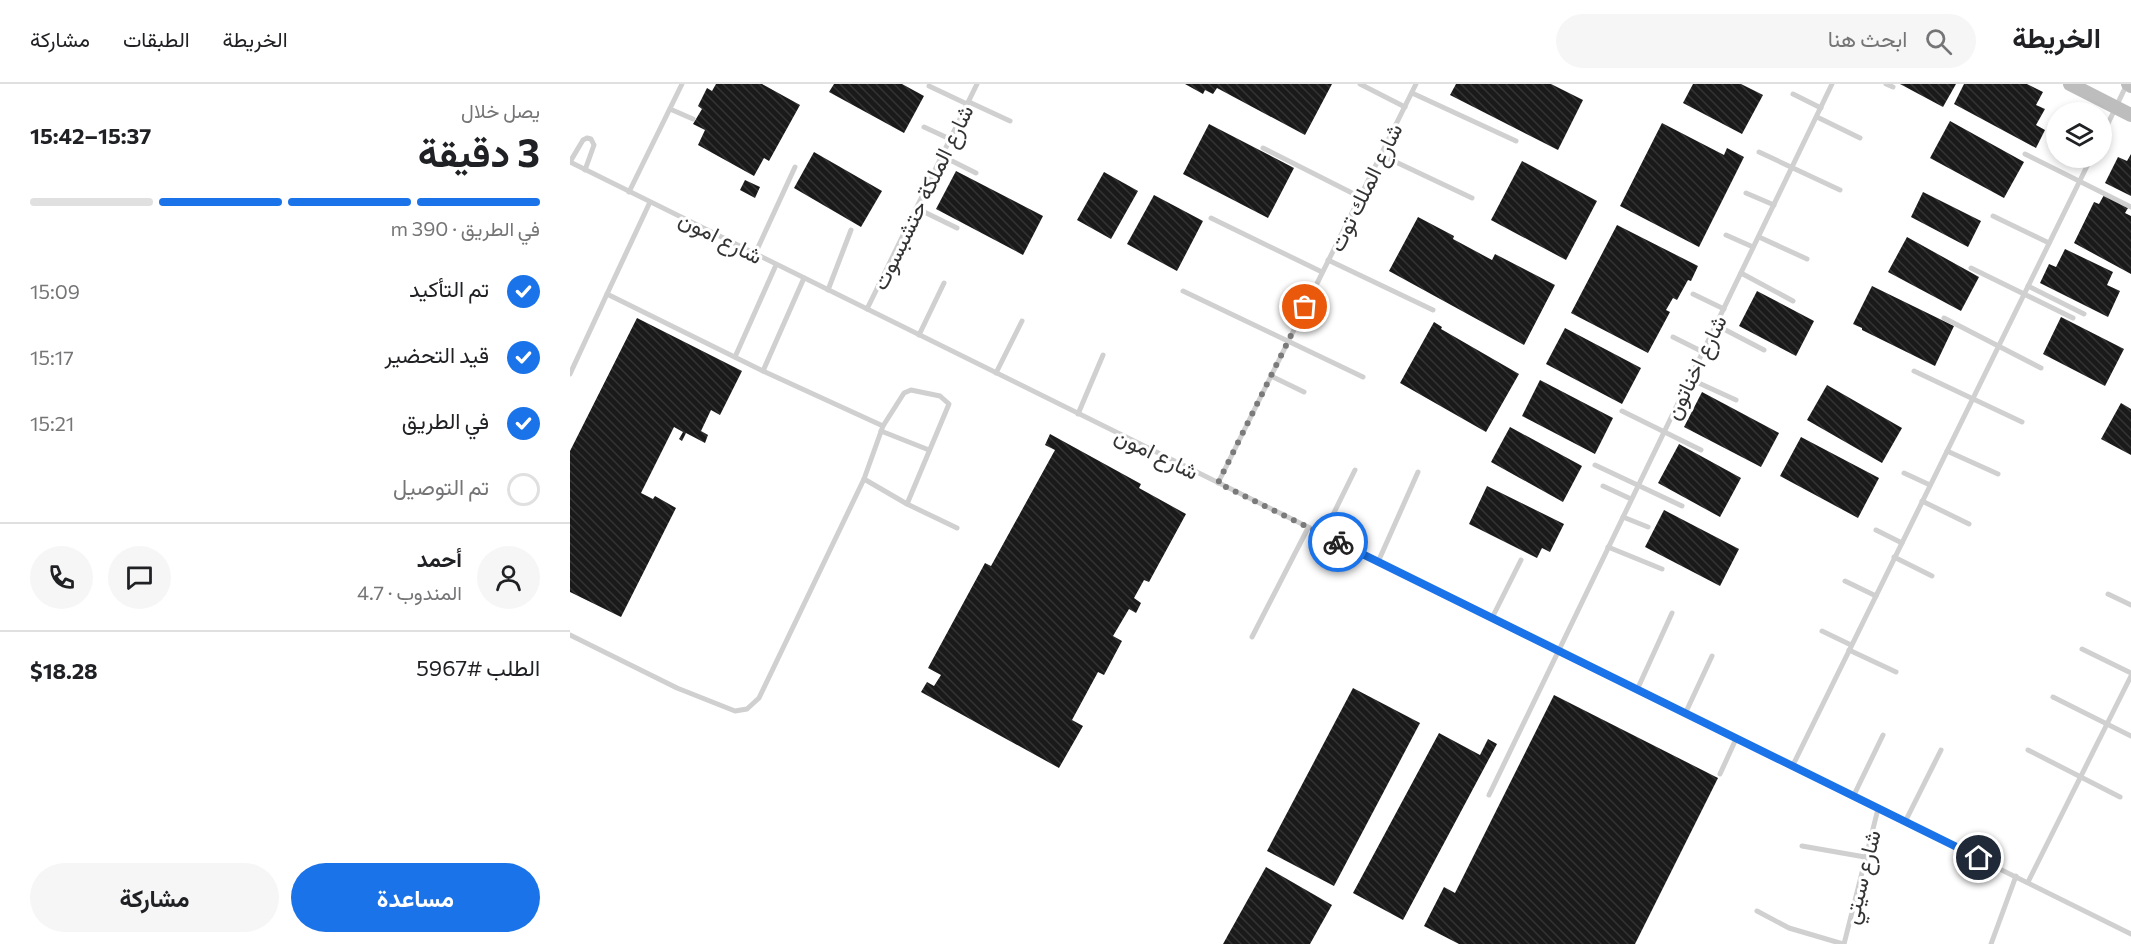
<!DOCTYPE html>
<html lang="ar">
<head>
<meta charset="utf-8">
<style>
	:root { --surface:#fff; --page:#f6f6f6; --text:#202124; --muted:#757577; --line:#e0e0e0; --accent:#1a73e8 }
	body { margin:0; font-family:Commissioner,Vazirmatn,sans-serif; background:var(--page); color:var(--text); direction:rtl; height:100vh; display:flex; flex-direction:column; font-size:22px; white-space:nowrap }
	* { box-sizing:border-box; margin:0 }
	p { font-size:20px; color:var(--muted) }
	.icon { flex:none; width:33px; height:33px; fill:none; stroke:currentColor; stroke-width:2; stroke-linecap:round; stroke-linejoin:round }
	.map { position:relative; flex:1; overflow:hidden; direction:ltr }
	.panel { display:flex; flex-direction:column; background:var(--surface); width:570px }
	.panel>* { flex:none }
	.fabs { position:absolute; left:1476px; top:18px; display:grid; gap:12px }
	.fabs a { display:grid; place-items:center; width:66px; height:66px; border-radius:50%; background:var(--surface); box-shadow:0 3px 9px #0003; font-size:30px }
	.pin { position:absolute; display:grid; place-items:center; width:51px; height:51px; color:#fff; margin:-26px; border:3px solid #fff; border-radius:50%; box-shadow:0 2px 6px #0007 }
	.courier { position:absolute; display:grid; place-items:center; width:60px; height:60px; margin:-30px; border:4px solid #1a73e8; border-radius:50%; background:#fff; color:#222; box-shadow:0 2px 8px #0007 }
	.summary em { font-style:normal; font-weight:700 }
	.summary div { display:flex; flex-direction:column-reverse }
	.summary { display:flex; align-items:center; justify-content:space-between; height:102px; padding:0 30px }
	h1 { font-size:39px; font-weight:700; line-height:45px }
	.bar { display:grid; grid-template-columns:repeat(4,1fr); gap:9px 6px; align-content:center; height:72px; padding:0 30px }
	.bar i { height:8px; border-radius:4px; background:var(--line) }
	.bar .active { background:var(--accent) }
	.bar p { grid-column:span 4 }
	.line { display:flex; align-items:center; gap:15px; padding:0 30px; border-top:2px solid var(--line) }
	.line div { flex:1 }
	.round { display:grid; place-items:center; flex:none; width:63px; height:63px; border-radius:32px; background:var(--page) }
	ol { padding:0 30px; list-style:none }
	li { display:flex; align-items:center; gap:18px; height:66px }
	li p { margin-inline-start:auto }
	li .icon { padding:6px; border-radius:50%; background:var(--accent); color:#fff; stroke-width:4 }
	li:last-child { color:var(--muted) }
	li i { width:33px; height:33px; border:3px solid var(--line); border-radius:50% }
	.button { display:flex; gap:12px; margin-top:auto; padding:12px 30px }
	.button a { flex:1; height:69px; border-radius:36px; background:var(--accent); color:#fff; font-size:24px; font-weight:700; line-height:69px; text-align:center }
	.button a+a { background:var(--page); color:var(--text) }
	header { display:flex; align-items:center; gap:36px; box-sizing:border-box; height:84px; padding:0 30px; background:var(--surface); border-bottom:2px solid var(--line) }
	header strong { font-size:28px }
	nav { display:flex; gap:33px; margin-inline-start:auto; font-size:21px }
	.search { width:420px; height:54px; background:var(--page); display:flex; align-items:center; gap:15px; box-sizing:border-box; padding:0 21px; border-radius:33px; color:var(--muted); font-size:22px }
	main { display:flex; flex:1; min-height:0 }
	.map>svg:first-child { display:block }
</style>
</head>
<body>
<header>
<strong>الخريطة</strong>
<div class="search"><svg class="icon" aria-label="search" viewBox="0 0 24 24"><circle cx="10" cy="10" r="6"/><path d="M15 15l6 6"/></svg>ابحث هنا</div>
<nav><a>الخريطة</a><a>الطبقات</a><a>مشاركة</a></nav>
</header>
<main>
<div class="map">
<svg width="1561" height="860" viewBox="0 0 1561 860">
	<defs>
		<pattern id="building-back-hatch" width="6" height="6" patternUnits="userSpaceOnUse" patternTransform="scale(1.5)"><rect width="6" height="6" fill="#1a1a1a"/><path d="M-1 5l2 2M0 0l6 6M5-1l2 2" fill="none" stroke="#333"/></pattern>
	</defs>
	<rect width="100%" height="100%" fill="#fff"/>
	<g fill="url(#building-back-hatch)">
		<polygon points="146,0 192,0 230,21 199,77 194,74 184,92 128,61 135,46 123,40 132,25 128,22 137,4 142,7"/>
		<polygon points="264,0 332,0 354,12 334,49 259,8"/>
		<polygon points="615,0 762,0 735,51 647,4 643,10 635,6 633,10"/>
		<polygon points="886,0 981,0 1013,16 988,66 880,11"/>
		<polygon points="1123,0 1171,0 1193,11 1172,50 1113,19"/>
		<polygon points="1330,0 1386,0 1373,23"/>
		<polygon points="1394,0 1457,0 1473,8 1466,21 1475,25 1466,41 1475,46 1466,64 1384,20"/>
		<polygon points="1380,37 1454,78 1434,114 1360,74"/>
		<polygon points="1092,39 1154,71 1157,64 1174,73 1129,163 1050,122"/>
		<polygon points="639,40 724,84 698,134 613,90"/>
		<polygon points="244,68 312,107 291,143 224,104"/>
		<polygon points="1561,70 1561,112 1535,99 1548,73 1557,77"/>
		<polygon points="952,77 1027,117 996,176 921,136"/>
		<polygon points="386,87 473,132 453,171 366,125"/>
		<polygon points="534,88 568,107 541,155 507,136"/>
		<polygon points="175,96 190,103 185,114 170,106"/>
		<polygon points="1353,108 1411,137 1398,163 1341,133"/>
		<polygon points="584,111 633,137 607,187 557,160"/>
		<polygon points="1534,111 1558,124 1555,129 1561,132 1561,190 1504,159 1524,118 1529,120"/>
		<polygon points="848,133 884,152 883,155 922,176 925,170 985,201 954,261 819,187"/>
		<polygon points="1047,141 1128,182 1121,197 1118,196 1107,216 1103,214 1096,226 1100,228 1078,269 1001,229"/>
		<polygon points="1337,153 1409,193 1391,227 1318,188"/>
		<polygon points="1495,165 1543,188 1537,201 1550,207 1538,233 1470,199 1479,180 1486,183"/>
		<polygon points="1302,202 1384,242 1365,282 1292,246 1292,244 1283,240"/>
		<polygon points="1187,207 1244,237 1226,272 1169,242"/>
		<polygon points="1491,233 1554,265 1535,302 1473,270"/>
		<polygon points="67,234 172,287 150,331 141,326 131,347 138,351 135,359 116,349 112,357 109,355 113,348 104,343 71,409 83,415 85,412 106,424 51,533 0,508 0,367"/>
		<polygon points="864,238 872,243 871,245 949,290 916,348 830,299"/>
		<polygon points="995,244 1071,284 1052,320 976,280"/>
		<polygon points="970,296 1043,334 1025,370 952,332"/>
		<polygon points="1257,301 1332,344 1312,379 1237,336"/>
		<polygon points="1132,308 1209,349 1191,383 1114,343"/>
		<polygon points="1551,319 1561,325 1561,371 1531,355"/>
		<polygon points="940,343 1012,382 993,418 921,378"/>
		<polygon points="480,350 571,400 569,404 616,430 579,498 574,496 564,514 571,519 566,529 559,525 543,552 552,557 534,591 528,588 502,636 513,642 489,684 351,608 357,598 364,602 371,591 358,584 415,479 421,482 485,366 475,361"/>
		<polygon points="1231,353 1309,394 1288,434 1210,392"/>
		<polygon points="1109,360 1171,394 1150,433 1088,399"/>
		<polygon points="917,402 994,440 980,468 972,464 967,474 899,440"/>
		<polygon points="1094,426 1169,465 1150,502 1075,463"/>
		<polygon points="783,604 850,639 764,802 697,767"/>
		<polygon points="984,611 1148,694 1065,860 889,860 854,842 874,803 885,809"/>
		<polygon points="869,649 910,671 918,655 927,660 833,836 783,809"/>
		<polygon points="696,783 762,821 740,860 653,860"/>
	</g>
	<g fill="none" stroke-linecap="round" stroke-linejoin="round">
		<g stroke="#d0d0d0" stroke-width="5">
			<polyline points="790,0 835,23"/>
			<polyline points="1316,0 1323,3"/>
			<polyline points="359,2 397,20"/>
			<polyline points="842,9 946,57"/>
			<polyline points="1223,10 1251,24"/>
			<polyline points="399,18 440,37"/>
			<polyline points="100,25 123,35"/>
			<polyline points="1247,33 1290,54"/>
			<polyline points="354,43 380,55"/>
			<polyline points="1532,52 1557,0"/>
			<polyline points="693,64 790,113"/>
			<polyline points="1189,68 1270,106"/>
			<polyline points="1455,70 1561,123"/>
			<polyline points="811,71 902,114"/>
			<polyline points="372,72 406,89"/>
			<polyline points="0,78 1561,850"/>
			<polyline points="0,78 13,56 17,54 21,55 24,61 15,86"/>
			<polyline points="59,108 112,0"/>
			<polyline points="1176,109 1204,121"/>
			<polyline points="346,124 387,144"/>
			<polyline points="1423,132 1479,159"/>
			<polyline points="641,134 752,188"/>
			<polyline points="1156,151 1183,163"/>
			<polyline points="1189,153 1237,175"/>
			<polyline points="185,170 225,83"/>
			<polyline points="758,176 863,226"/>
			<polyline points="1401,184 1503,234"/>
			<polyline points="1171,189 1223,217"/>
			<polyline points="1458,202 1514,230"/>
			<polyline points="258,206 281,146"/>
			<polyline points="613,207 793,293"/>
			<polyline points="37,210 80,118"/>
			<polyline points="1123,210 1154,225"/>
			<polyline points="297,225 407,0"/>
			<polyline points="1374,234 1471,284"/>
			<polyline points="1146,241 1194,266"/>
			<polyline points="349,251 374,199"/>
			<polyline points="1103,253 1133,268"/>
			<polyline points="165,273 206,181"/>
			<polyline points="193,287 234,194"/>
			<polyline points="1344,287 1452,338"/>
			<polyline points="426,289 452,237"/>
			<polyline points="0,290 37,210 193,287 313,342 294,395 189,614 177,625 165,627 107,604 0,551"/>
			<polyline points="701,292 734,308"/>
			<polyline points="1120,295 1166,316"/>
			<polyline points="1052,327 1131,366"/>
			<polyline points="508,330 533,271"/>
			<polyline points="313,342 334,309 341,306 370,312 379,320 337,420"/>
			<polyline points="311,347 359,366"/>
			<polyline points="1377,367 1428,390"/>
			<polyline points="1025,381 1112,422"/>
			<polyline points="1334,389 1360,401"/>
			<polyline points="294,395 337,420 387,444"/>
			<polyline points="648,399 846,0"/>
			<polyline points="1033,402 1061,415"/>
			<polyline points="1352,417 1399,440"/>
			<polyline points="1053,433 1078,443"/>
			<polyline points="1306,446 1332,459"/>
			<polyline points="753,451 785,386"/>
			<polyline points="1038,463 1092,485"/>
			<polyline points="1324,473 1362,492"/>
			<polyline points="808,478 848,388"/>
			<polyline points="1275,497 1306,512"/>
			<polyline points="1538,510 1561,521"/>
			<polyline points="922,534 951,476"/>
			<polyline points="1252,547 1281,561"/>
			<polyline points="682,553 738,444"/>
			<polyline points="1512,565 1561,589"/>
			<polyline points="1279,566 1326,588"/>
			<polyline points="1067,606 1102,529"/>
			<polyline points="1483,613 1561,652"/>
			<polyline points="1115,630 1142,572"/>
			<polyline points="1458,666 1550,713"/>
			<polyline points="1222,683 1521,74"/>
			<polyline points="1150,690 1166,655"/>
			<polyline points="919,711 1262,0"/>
			<polyline points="1283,713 1313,651"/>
			<polyline points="1335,738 1371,666"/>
			<polyline points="1232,762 1295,773"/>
			<polyline points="1458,798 1561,592"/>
			<polyline points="1187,827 1219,844 1273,860"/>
			<polyline points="1274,860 1308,725"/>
			<polyline points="1421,860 1446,792"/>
		</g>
		<g stroke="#bdbdbd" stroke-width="14">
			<polyline points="1500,0 1561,31"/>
			<polyline points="1558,0 1561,2"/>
		</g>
	</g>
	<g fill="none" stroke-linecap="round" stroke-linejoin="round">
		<polyline stroke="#7a7a7a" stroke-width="6" stroke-dasharray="0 10.8" points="735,223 648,399 768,458"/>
		<polyline stroke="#1a73e8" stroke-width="8" points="768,458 1409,774"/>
	</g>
	<g text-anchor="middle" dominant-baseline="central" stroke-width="6" stroke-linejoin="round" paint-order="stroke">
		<g font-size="22" fill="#333" stroke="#fff">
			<text transform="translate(795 103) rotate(-64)">شارع الملك توت</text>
			<text transform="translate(352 113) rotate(-64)">شارع الملكة حتشبسوت</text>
			<text transform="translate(151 153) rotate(27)">شارع امون</text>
			<text transform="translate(1125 283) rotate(-64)">شارع اخناتون</text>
			<text transform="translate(587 369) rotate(26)">شارع امون</text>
			<text transform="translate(1291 793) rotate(-76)">شارع سيتي</text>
		</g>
	</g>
</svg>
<div class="fabs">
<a><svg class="icon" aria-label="layers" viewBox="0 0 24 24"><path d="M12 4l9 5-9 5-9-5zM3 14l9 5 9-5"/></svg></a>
</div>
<div class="pin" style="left:735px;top:223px;background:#ea580c"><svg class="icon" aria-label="bag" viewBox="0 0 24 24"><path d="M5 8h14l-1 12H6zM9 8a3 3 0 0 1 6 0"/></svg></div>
<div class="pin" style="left:1409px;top:774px;background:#1f2937"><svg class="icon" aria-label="home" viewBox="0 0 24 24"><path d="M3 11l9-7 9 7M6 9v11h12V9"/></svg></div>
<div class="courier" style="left:768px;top:458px"><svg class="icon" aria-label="bike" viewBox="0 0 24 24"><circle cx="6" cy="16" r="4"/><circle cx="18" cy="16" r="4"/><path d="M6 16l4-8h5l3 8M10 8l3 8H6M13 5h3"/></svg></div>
</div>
<section class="panel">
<div class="summary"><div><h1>3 دقيقة</h1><p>يصل خلال</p></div><em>15:37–15:42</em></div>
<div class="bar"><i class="active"></i><i class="active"></i><i class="active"></i><i></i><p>في الطريق · 390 m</p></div>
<ol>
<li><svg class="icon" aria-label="check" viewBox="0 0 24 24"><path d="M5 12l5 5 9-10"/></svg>تم التأكيد<p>15:09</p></li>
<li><svg class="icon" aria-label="check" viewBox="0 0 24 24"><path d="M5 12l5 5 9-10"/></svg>قيد التحضير<p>15:17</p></li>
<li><svg class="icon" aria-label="check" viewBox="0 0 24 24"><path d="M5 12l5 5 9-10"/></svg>في الطريق<p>15:21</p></li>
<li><i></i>تم التوصيل</li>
</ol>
<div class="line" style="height:108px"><a class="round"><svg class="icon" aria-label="person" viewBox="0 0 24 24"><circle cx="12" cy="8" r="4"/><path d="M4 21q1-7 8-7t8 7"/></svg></a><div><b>أحمد</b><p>المندوب · 4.7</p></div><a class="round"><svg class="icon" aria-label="chat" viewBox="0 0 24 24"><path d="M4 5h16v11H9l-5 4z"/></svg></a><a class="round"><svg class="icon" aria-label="phone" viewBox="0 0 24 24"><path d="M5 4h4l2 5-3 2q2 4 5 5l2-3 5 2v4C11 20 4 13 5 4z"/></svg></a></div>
<div class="line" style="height:78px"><div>الطلب #5967</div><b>$18.28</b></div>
<div class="button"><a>مساعدة</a><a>مشاركة</a></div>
</section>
</main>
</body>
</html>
